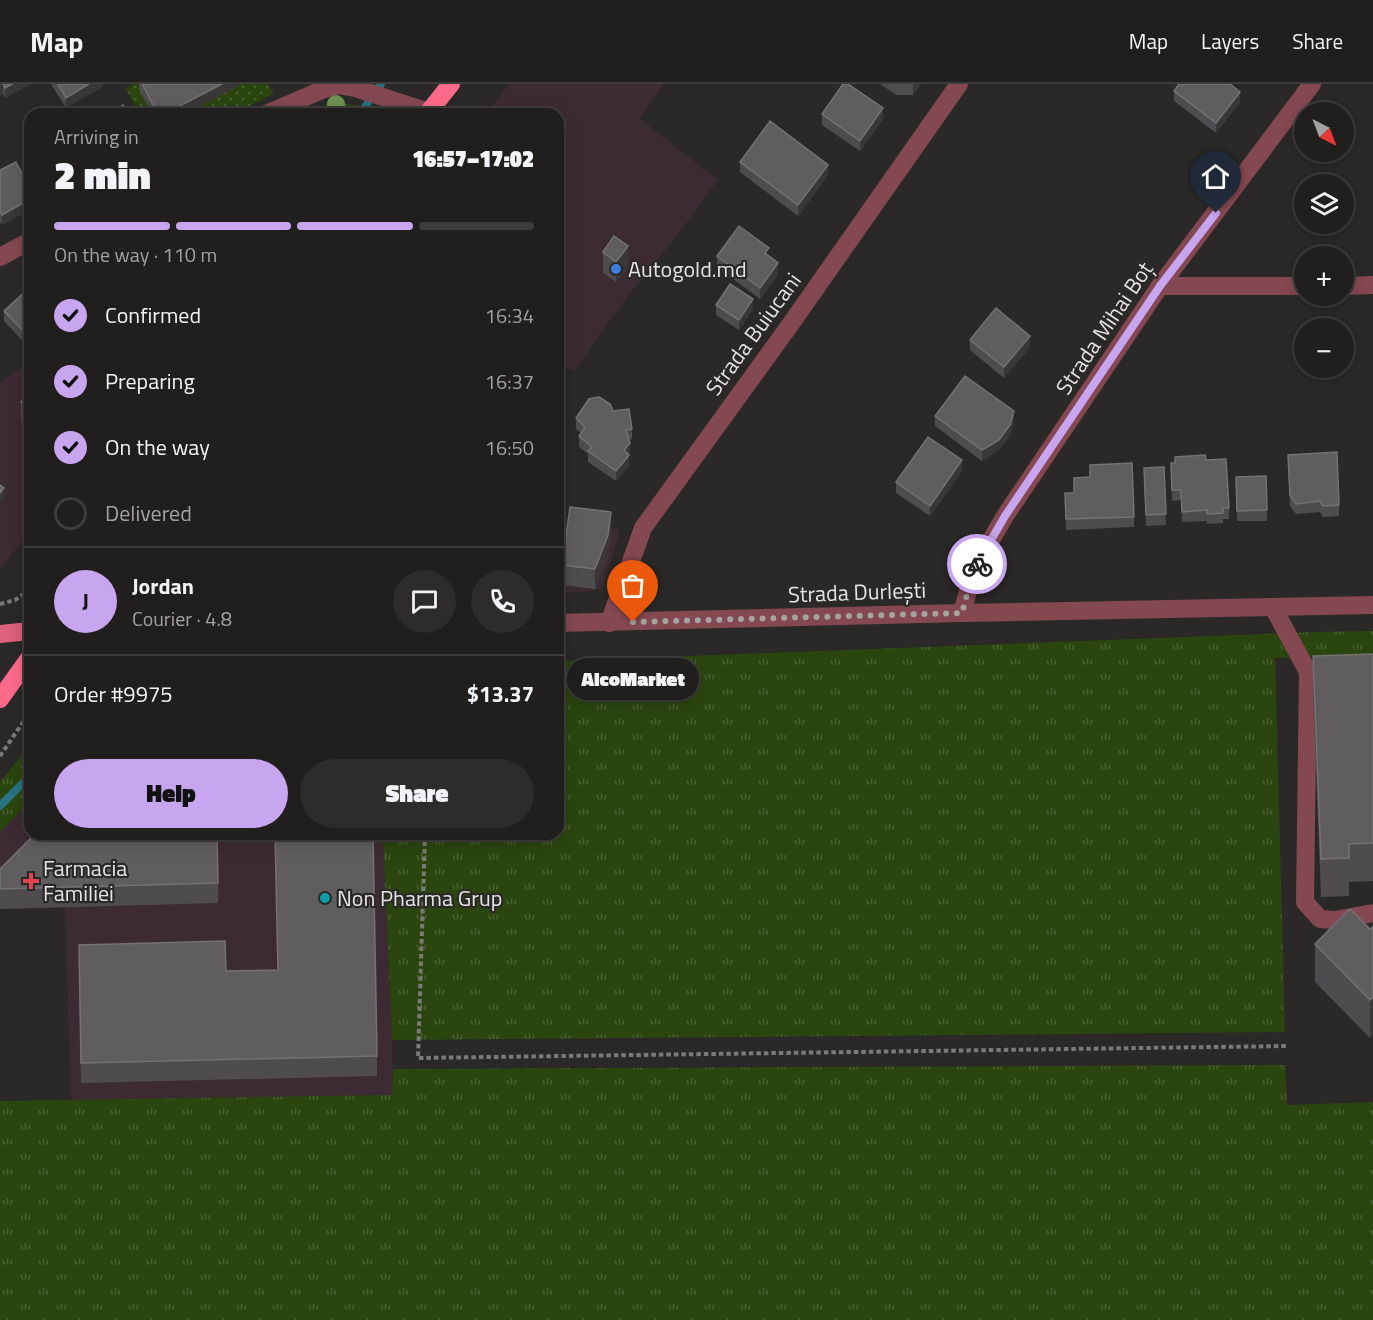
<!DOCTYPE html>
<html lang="en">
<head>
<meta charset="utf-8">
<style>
	:root { --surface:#201f1d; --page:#2d2c2a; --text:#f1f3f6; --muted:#a2a2a4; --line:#3d3d3b; --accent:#c8a5ef }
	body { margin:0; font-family:"Titillium Web",sans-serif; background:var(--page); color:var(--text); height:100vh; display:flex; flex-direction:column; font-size:22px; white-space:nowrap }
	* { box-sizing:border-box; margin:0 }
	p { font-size:20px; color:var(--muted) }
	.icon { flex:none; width:33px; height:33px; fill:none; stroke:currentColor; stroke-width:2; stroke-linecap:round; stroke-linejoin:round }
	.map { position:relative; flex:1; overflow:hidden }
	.drawer { position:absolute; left:24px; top:24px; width:540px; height:732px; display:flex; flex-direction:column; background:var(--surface); border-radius:18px; box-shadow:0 3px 15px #0003,0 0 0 2px var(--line) }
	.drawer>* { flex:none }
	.needle { width:39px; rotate:138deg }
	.fabs { position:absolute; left:1294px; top:18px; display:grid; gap:12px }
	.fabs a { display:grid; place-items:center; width:60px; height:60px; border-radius:50%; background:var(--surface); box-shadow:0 3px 15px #0003,0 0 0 2px var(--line); font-size:30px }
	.pin { position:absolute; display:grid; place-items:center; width:51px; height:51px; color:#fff; margin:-62px -26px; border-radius:50% 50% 50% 0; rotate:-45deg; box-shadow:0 0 6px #0007 }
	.pin .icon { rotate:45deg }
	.courier { position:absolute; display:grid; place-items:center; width:60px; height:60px; margin:-30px; border:4px solid #c8a5ef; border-radius:50%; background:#fff; color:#222; box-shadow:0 2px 8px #0007 }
	.bubble { position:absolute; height:42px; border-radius:21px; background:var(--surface); box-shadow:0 3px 15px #0003,0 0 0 2px var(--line); font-size:20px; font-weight:800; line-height:42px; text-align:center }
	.head em { font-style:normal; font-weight:800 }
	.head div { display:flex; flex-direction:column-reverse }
	.head { display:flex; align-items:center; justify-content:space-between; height:102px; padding:0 30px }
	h1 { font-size:39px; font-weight:800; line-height:45px }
	.bar { display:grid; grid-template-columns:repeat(4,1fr); gap:9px 6px; align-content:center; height:72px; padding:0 30px }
	.bar i { height:8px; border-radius:4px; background:var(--line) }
	.bar .current { background:var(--accent) }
	.bar p { grid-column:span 4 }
	.line { display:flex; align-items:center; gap:15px; padding:0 30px; border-top:2px solid var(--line) }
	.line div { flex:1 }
	.round { display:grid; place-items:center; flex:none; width:63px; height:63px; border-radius:32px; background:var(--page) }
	ol { padding:0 30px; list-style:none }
	li { display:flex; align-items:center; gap:18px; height:66px }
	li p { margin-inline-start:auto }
	li .icon { padding:6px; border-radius:50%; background:var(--accent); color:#111; stroke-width:4 }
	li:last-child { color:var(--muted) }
	li i { width:33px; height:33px; border:3px solid var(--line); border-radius:50% }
	.cta { display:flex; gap:12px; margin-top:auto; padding:12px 30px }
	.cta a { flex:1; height:69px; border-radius:36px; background:var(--accent); color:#111; font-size:24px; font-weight:800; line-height:69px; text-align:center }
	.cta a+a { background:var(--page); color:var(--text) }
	header { display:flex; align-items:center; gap:36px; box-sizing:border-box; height:84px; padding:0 30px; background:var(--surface); border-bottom:2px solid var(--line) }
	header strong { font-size:28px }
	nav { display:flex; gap:33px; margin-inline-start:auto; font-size:21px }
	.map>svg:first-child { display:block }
</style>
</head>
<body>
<header>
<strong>Map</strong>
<nav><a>Map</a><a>Layers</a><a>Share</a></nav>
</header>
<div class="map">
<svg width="1373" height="1236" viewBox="0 0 1373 1236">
	<defs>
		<pattern id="grass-tufts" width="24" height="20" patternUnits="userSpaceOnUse" patternTransform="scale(1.5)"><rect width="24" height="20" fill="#2b450f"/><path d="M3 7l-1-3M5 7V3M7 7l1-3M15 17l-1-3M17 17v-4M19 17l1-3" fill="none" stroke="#4a6032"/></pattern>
		<pattern id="garden-dots" width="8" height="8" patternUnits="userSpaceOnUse" patternTransform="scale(1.5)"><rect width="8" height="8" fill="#2b450f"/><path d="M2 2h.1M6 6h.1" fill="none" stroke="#4a6032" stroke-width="1.8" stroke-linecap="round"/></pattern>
	</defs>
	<rect width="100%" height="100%" fill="#2b2927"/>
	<g fill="#3d2b33">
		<polygon points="509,0 664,0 640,35 718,96 672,158 630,209 574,287 568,284 558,299 558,30 486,30"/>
		<polygon points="28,279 30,282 30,445 0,487 0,298"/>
		<polygon points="558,438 620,446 602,505 558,510"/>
		<polygon points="30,717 30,750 383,750 392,956 393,1011 71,1016 65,824 0,825 0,748"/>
	</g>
	<g fill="url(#grass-tufts)">
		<polygon points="1373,547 1373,570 1275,574 1285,948 392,956 383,750 558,750 558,577 1315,548"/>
		<polygon points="30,661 30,717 0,748 0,698"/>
		<polygon points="1285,981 1287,1021 1373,1018 1373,1236 0,1236 0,1017 392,1011 393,985"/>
	</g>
	<g fill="url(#garden-dots)">
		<polygon points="133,0 268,0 273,10 234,30 139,30 126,4"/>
		<polygon points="328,17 386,26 383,30 318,30"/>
	</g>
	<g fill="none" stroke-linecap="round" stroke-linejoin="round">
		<g stroke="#297280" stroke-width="8">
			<polyline points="360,30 381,0"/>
			<polyline points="0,722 30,692"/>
		</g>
		<g stroke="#7c7a78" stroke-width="4" stroke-dasharray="4.5 3" stroke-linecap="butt">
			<polyline points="0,520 15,516 30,506"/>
			<polyline points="0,672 30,628"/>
			<polyline points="425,750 418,974 1287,962"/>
		</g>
		<g stroke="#844852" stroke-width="18">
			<polyline points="266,30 322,6 338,1 355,4 429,28"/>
			<polyline points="0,173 30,157"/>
			<polyline points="1160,202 1305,202"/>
			<polyline points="1344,202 1373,201"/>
			<polyline points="1273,523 1308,588 1319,588"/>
			<polyline points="962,529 974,485 1005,432 1160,202 1312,0"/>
			<polyline points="558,539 962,529 1373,521"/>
			<polyline points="609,539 643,444 790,241 959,0"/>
			<polyline points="1308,588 1305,818 1320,835 1335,836 1373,829"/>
		</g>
		<polyline stroke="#dc617a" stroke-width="18" points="0,550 30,547"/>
		<g stroke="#ff6a8a" stroke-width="18">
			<polyline points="427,30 451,0"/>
			<polyline points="0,615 30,573"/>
		</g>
	</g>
	<circle fill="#708f51" cx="336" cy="20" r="9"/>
	<g fill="#4e4c4e">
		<polygon points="0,0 30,0 5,14 3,10"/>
		<polygon points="51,0 103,0 103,2 66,24"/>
		<polygon points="139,0 242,0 185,30 152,30 139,5"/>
		<polygon points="880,0 921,0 913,11 896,11"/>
		<polygon points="1174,7 1240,18 1216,49 1174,17"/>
		<polygon points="822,30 883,35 860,67 822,41"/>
		<polygon points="740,78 828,91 798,132 740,88"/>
		<polygon points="0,86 30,105 2,141 0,138"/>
		<polygon points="603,168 628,183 616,198 603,189"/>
		<polygon points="717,172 769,172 778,190 760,215 717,183"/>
		<polygon points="30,203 30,265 4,237 4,227"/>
		<polygon points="716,221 753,225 739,246 716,231"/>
		<polygon points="970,256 1030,263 1004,294 970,266"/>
		<polygon points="30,306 30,344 21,338 21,318"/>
		<polygon points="613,327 632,345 632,355 629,356 629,382 616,397 588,378 588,370 579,363 579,352 581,349 576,345 576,334"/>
		<polygon points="935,332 1014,338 1010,351 999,366 982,377 935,342"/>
		<polygon points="1206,376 1229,424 1229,435 1223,435 1223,439 1207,440 1207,437 1182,438 1181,416 1172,417 1171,379"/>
		<polygon points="1288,381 1339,421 1339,432 1323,433 1320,428 1296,430 1290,422"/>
		<polygon points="1164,383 1166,441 1146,442 1144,394"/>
		<polygon points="962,387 930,432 896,409 896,398"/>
		<polygon points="1266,392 1267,437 1237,437 1236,393"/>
		<polygon points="1065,409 1134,433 1134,443 1066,446"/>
		<polygon points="611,449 608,472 595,505 562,501 562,481"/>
		<polygon points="1373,570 1373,797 1349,798 1349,812 1321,813 1313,610 1313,572"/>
		<polygon points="0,785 218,799 218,819 0,825"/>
		<polygon points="1370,845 1370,954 1315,898 1315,860"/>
		<polygon points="79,881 226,887 377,972 377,992 81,999"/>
	</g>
	<g fill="#393738">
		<polygon points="3,0 3,10 0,12 0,2"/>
		<polygon points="12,0 30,0 5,14 5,4"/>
		<polygon points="89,0 103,0 103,2 66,24 66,14"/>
		<polygon points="222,0 242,0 185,30 164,30"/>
		<polygon points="913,0 921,0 913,11"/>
		<polygon points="1240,8 1240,18 1216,49 1216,39"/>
		<polygon points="883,24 883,35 860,67 860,57"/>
		<polygon points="828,81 828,91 798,132 798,121"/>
		<polygon points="30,115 30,126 2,141 2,131"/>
		<polygon points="628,162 628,183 616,198 616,178"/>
		<polygon points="778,179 778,190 760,215 760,204"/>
		<polygon points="753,215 753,225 739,246 739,236"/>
		<polygon points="1030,252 1030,263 1004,294 1004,283"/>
		<polygon points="1014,327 1014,338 1010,351 999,366 982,377 982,366"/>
		<polygon points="630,359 630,370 624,377 624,366"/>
		<polygon points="629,371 629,382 616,397 616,387"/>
		<polygon points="962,376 962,387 930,432 930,422"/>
		<polygon points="4,404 4,415 0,420 0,409"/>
		<polygon points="611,428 611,449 608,472 595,505 595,485"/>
		<polygon points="1373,913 1373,950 1370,954 1370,916"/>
	</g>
	<g fill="#5f5d5e" stroke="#747273" stroke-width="1.5">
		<polygon points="3,0 12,0 5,4"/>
		<polygon points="58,0 89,0 66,14"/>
		<polygon points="142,0 222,0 164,30 158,30"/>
		<polygon points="843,0 848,0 883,24 860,57 822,30"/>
		<polygon points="1179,0 1230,0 1240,8 1216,39 1174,7"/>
		<polygon points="123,21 129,30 110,30"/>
		<polygon points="770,37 828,81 798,121 740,78"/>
		<polygon points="16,78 30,105 30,115 2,131 0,128 0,86"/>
		<polygon points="739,142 769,164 765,169 778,179 760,204 717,172"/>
		<polygon points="614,152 628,162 616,178 603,168"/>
		<polygon points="730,200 753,215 739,236 716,221"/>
		<polygon points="30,203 30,254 4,227"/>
		<polygon points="996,224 1030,252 1004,283 970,256"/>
		<polygon points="965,292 1014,327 1010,341 999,356 982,366 935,332"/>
		<polygon points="30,306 30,324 21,318"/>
		<polygon points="599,313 610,320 613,327 629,325 632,345 626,346 630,359 624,366 629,371 616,387 588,367 592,363 579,352 585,343 576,334 589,315"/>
		<polygon points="928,353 962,376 930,422 896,398"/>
		<polygon points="1337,368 1339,421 1323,422 1320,417 1296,420 1290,411 1288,371"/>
		<polygon points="1205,371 1206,376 1226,375 1229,424 1223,424 1223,429 1207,430 1207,426 1182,428 1181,406 1172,406 1171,379 1175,379 1175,373"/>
		<polygon points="1132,379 1134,433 1066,435 1065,409 1074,409 1074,394 1090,393 1090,381"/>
		<polygon points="1164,383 1166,430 1146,431 1144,384"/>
		<polygon points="1266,392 1267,426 1237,427 1236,393"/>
		<polygon points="0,401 4,404 0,409"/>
		<polygon points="570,423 611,428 608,451 595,485 562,481"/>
		<polygon points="1373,570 1373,759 1349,760 1349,774 1321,775 1313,572"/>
		<polygon points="35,750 217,750 218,799 0,805 0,785"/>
		<polygon points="275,750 373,750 377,972 81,979 79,861 225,857 226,887 278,886"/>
		<polygon points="1350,825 1370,845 1373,843 1373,913 1370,916 1315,860"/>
	</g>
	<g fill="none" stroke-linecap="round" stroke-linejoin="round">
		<polyline stroke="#a4a3a1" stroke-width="6" stroke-dasharray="0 10.8" points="633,538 962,529 974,485 977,480"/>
		<polyline stroke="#c8a5ef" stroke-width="8" points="977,480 1005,432 1160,202 1216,129"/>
	</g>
	<circle fill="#3f7fe0" stroke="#2b2927" stroke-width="2" cx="616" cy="185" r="6"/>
	<path fill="#e0444e" stroke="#2b2927" stroke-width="2" d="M28 788h6v6h6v6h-6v6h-6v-6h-6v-6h6z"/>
	<circle fill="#0f9aa8" stroke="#2b2927" stroke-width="2" cx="325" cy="814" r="6"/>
	<g text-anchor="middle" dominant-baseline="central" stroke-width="4.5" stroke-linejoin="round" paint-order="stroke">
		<g font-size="22" fill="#e5e4e2" stroke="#2b2927" text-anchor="start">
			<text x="628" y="185">Autogold.md</text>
			<text x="43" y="784">Farmacia<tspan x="43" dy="25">Familiei</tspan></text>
			<text x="337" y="814">Non Pharma Grup</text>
		</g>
		<g font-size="22" fill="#e5e4e2" stroke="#2b2927">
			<text transform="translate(1104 244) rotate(-56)">Strada Mihai Boț</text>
			<text transform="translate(753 250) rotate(-54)">Strada Buiucani</text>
			<text transform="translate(857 508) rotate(-2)">Strada Durlești</text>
		</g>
	</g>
</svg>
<div class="fabs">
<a><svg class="needle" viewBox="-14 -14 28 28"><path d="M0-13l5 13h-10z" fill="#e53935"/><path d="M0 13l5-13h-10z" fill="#a2a2a4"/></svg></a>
<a><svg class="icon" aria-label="layers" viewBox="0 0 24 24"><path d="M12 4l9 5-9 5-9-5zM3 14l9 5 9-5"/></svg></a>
<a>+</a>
<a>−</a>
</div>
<div class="pin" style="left:633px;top:538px;background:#ea580c"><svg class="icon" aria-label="bag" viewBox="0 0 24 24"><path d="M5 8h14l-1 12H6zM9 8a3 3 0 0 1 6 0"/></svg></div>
<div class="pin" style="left:1216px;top:129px;background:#1f2937"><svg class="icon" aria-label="home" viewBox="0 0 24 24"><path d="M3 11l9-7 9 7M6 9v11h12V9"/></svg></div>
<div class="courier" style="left:977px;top:480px"><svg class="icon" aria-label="bike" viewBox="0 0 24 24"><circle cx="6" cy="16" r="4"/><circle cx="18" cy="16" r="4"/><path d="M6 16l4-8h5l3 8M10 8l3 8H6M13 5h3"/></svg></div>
<div class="bubble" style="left:567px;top:574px;width:132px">AlcoMarket</div>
<section class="drawer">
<div class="head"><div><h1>2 min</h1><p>Arriving in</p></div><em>16:57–17:02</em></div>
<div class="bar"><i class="current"></i><i class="current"></i><i class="current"></i><i></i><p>On the way · 110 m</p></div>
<ol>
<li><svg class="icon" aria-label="check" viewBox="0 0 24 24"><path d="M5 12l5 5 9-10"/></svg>Confirmed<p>16:34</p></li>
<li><svg class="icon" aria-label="check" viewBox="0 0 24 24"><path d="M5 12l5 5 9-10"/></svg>Preparing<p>16:37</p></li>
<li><svg class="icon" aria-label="check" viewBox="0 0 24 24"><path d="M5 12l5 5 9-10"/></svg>On the way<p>16:50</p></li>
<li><i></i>Delivered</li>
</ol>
<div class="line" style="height:108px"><b class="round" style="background:var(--accent);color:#111">J</b><div><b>Jordan</b><p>Courier · 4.8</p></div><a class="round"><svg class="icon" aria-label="chat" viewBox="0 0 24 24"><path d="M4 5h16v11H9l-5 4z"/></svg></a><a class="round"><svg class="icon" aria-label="phone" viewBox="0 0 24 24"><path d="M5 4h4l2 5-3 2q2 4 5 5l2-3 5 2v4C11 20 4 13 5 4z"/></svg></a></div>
<div class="line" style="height:78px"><div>Order #9975</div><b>$13.37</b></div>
<div class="cta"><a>Help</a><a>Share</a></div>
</section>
</div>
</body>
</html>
